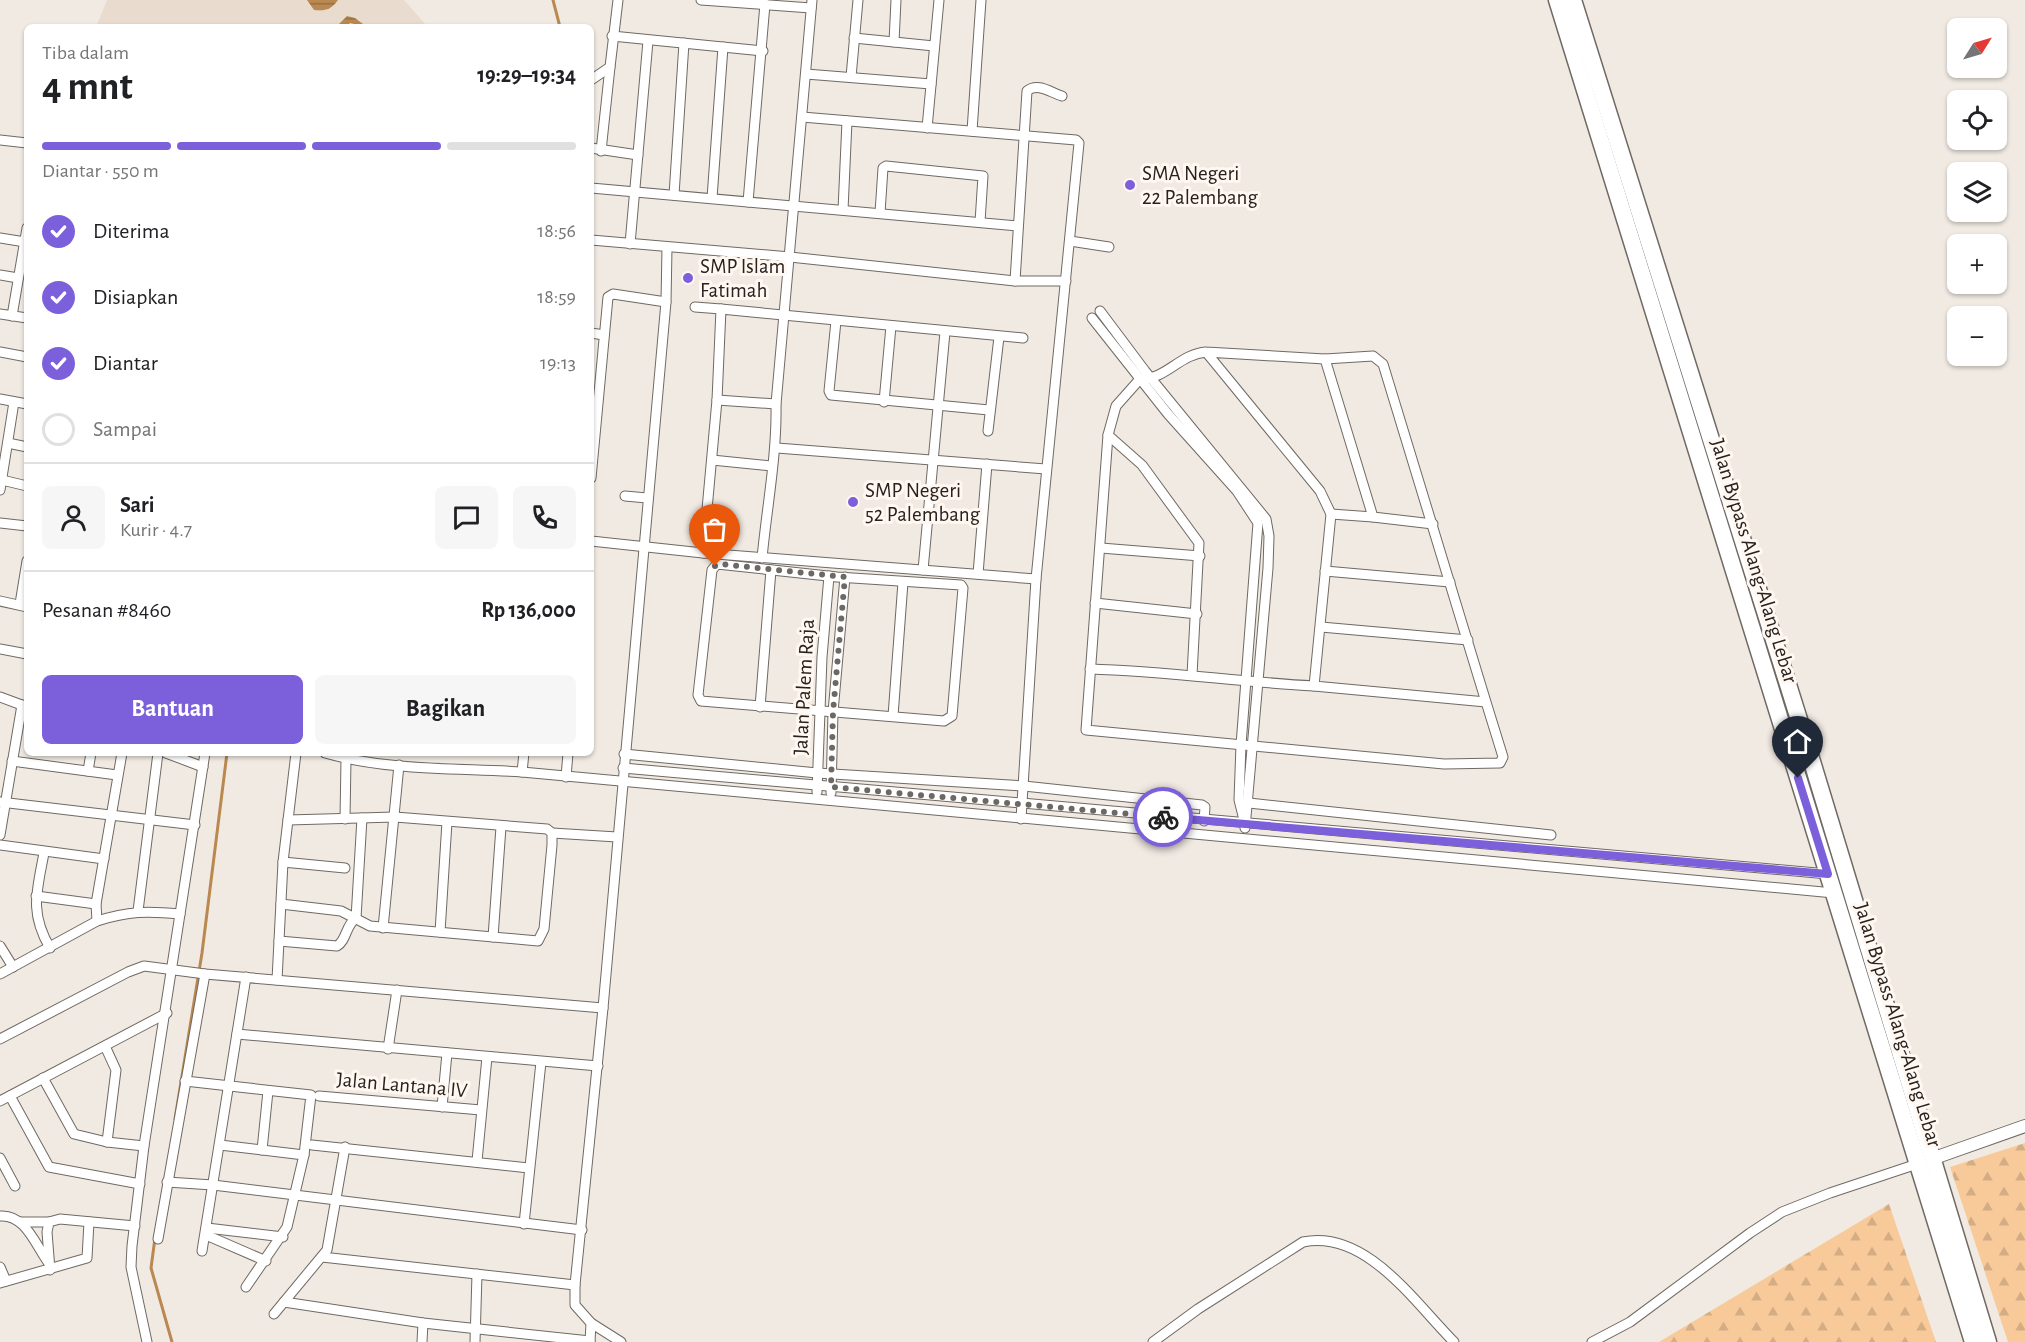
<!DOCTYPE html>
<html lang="id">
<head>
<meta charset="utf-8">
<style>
	:root { --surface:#fff; --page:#f6f6f6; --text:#202124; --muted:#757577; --line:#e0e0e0; --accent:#7c60db }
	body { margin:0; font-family:"Alegreya Sans",sans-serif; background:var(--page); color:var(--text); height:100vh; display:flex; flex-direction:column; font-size:22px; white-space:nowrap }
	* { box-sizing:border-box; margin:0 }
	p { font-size:20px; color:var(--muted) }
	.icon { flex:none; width:33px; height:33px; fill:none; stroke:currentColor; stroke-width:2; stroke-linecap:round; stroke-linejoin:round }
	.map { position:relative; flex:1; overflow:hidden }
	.side { position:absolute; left:24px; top:24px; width:570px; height:732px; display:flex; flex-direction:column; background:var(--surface); border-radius:9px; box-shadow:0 2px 4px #0004 }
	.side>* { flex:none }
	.needle { width:39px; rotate:53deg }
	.fabs { position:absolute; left:1947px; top:18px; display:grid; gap:12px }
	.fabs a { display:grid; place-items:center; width:60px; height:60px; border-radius:9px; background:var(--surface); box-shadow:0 2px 4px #0004; font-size:30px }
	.pin { position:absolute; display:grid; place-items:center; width:51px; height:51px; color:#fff; margin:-62px -26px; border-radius:50% 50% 50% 0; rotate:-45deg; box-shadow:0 0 6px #0007 }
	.pin .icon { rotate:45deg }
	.courier { position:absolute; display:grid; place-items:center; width:60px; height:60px; margin:-30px; border:4px solid #7c60db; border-radius:50%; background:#fff; color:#222; box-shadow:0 2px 8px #0007 }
	.head em { font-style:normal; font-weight:600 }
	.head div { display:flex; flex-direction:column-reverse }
	.head { display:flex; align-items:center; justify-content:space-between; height:102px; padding:0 18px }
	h1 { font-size:39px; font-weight:600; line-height:45px }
	.bar { display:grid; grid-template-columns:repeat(4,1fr); gap:9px 6px; align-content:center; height:72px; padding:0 18px }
	.bar i { height:8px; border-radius:4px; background:var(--line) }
	.bar .selected { background:var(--accent) }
	.bar p { grid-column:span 4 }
	.line { display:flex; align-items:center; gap:15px; padding:0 18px; border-top:2px solid var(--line) }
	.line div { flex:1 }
	.round { display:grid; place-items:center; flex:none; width:63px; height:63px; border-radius:9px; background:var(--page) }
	ol { padding:0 18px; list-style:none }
	li { display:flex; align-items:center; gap:18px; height:66px }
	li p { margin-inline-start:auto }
	li .icon { padding:6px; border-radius:50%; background:var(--accent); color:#fff; stroke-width:4 }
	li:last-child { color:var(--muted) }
	li i { width:33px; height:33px; border:3px solid var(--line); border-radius:50% }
	.button { display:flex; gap:12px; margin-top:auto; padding:12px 18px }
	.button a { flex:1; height:69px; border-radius:9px; background:var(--accent); color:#fff; font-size:24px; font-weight:600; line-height:69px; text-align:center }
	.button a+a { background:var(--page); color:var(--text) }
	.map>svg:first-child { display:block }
</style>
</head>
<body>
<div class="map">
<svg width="2025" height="1342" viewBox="0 0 2025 1342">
	<defs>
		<pattern id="forest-firs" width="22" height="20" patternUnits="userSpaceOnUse" patternTransform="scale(1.5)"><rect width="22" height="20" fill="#f8ca9a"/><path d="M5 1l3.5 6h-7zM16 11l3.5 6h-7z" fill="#d4ad84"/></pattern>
		<pattern id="water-rules" width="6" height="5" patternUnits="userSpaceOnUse" patternTransform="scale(1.5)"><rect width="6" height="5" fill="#ba8851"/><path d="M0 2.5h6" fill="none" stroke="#976f43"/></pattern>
	</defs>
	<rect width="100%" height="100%" fill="#f1eae3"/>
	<polygon fill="#e9dccf" points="107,0 404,0 428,27 96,27"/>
	<g fill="url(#forest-firs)">
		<polygon points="2025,1143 2025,1342 2008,1342 1950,1167"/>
		<polygon points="1889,1204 1936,1342 1659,1342"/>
	</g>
	<g fill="url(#water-rules)">
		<path d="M307 0H338C331 10 325 11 314 10Z"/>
		<polygon points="347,16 355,18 367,27 350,23 346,27 336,27"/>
	</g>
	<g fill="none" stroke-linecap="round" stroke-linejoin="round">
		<g stroke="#ba8851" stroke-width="3">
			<polyline points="553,0 560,27"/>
			<polyline points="175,1119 202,953 227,753"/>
			<polyline points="155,1238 151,1268 172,1342"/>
		</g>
		<g stroke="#706963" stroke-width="11">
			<g id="minor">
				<polyline points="701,0 811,8"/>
				<polyline points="612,36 763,51"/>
				<polyline points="854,38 934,46"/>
				<polyline points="894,42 896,0"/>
				<polyline points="806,74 931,84"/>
				<polyline points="851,77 858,0"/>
				<polyline points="591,80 610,67 618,0"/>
				<polyline points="802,117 1076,140 1079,143 1036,579 1021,819"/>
				<polyline points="927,128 939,0"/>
				<polyline points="972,131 981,0"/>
				<polyline points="0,140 27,143"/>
				<polyline points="591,148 638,155"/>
				<polyline points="601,151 610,67"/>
				<polyline points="591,188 1018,226"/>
				<polyline points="674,195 684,43"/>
				<polyline points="712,198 723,47"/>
				<polyline points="748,202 765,4"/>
				<polyline points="843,210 847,121"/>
				<polyline points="880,213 883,168 886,166 983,176 980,222"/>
				<polyline points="0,238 25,242"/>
				<polyline points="591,240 790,257 1015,281 1066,281"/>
				<polyline points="1070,241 1109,247"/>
				<polyline points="630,244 648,41"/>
				<polyline points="0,275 18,278"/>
				<path d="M1015 281 1027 91C1038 82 1051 93 1062 96"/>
				<polyline points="695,307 721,309"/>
				<polyline points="1100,311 1145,371 1266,519 1269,536 1268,568 1245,828"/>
				<polyline points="0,314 27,318"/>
				<polyline points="12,316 27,228"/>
				<polyline points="1092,318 1168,414 1237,491 1258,523 1241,745 1239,800 1245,824"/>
				<polyline points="836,321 829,391 831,395 989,410"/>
				<polyline points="591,333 604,335"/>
				<polyline points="0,352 27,357"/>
				<path d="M1206 352 1320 491 1331 514 1314 686 1486 702 1383 364 1373 356 1325 359 1206 352C1180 354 1165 380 1140 379L1116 406 1108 435 1086 730 1444 764 1500 763 1503 757 1486 702"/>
				<polyline points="1325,359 1373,517 1433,524"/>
				<polyline points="0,399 27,404"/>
				<polyline points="717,400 776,404"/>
				<polyline points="884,402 891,326"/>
				<polyline points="988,431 999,337"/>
				<polyline points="1108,435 1142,465 1199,543 1192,675"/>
				<polyline points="8,443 27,447"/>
				<polyline points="777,448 1046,469"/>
				<polyline points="712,460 771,466"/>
				<polyline points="591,478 608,297 613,294 666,302"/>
				<polyline points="2,480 27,486"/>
				<polyline points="0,490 14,402"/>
				<polyline points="625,496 647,498"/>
				<polyline points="1331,514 1373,517"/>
				<polyline points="0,523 27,526"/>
				<polyline points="591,541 703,553 1036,579"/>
				<polyline points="1101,548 1200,556"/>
				<polyline points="703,553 717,400 721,309 1023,338"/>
				<path d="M762 558C767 506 777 455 776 404L812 0"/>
				<polygon points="717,564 837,577 961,585 963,588 952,716 944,721 701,701 698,695 712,570"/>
				<polyline points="923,570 945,332"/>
				<polyline points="1325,571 1450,582"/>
				<polyline points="978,574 987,464"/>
				<polyline points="0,601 27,607"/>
				<polyline points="1095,603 1197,614"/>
				<polyline points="20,604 27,561"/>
				<polyline points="1321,627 1468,640"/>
				<polyline points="0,649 27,654"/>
				<path d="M1090 669C1165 671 1239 682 1314 686"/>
				<polyline points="0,697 27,707"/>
				<polyline points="760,707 771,570"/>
				<polyline points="893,716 903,582"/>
				<polyline points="166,753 203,767"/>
				<path d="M325 753C388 771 457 768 522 772L1834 893"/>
				<polyline points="624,754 817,773 1024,786 1202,805 1205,807 1204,821"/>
				<polyline points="12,761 117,775"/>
				<polyline points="623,768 1828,874"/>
				<polyline points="88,771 91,753"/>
				<polyline points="522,772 524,753"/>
				<polyline points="566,777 568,753"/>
				<polyline points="817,792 822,657 829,576"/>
				<polyline points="831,793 833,712 845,577"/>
				<polyline points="0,802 195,825"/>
				<polyline points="1249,803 1551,835"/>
				<polyline points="345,819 346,759"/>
				<polyline points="552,833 617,837"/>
				<polyline points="0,835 22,705"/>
				<polyline points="0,845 104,859"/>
				<path d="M44 853C37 891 29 912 50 948"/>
				<polyline points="283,862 345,868"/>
				<polyline points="36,896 96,904"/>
				<polyline points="281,904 341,911 370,926 538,941 544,929 552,845 552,833 547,829 395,817 288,820"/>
				<polyline points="138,911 158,753"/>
				<polyline points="97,921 96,904 122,753"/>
				<polyline points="383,928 399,765"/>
				<polyline points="440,932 447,822"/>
				<polyline points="493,937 501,827"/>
				<path d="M279 941 337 946C347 940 345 926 356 918L362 818"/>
				<polyline points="0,946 13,967"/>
				<path d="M0 974 97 921C129 911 147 911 180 914"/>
				<polyline points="277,980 283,862 296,753"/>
				<polyline points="237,1034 598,1066"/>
				<polyline points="0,1039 128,972 144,966 205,974 603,1008"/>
				<polyline points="105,1046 116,1070 107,1142"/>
				<polyline points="388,1049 397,990"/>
				<polyline points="43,1078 74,1134 107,1142 144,1146"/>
				<polyline points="185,1081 311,1095 304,1155 287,1227 246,1287"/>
				<polyline points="10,1096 49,1167 140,1184"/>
				<polyline points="319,1096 481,1110"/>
				<polyline points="0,1101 167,1013"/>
				<polyline points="442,1107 447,1053"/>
				<polyline points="220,1145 304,1155"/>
				<polyline points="312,1145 529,1168"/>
				<polyline points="262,1150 268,1091"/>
				<polyline points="0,1158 15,1186"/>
				<polyline points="477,1161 487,1057"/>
				<polyline points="167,1182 213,1185 582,1230"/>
				<path d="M0 1216C25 1214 35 1244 48 1262"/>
				<polyline points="21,1222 49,1222"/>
				<polyline points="524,1224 541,1062"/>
				<polyline points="207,1228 283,1237"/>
				<polyline points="206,1235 266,1261"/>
				<polyline points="158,1239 205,974"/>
				<polyline points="202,1251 246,977"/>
				<polyline points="322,1257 575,1285"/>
				<polyline points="0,1267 6,1281"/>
				<polyline points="50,1270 47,1232 49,1222 60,1219 135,1226"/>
				<polyline points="0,1283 87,1258 89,1222"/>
				<polyline points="284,1302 423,1323 590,1341"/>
				<polyline points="274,1314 327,1250 345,1147"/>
				<polyline points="591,1323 621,1342"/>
				<polyline points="147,1342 131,1267 132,1246 144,1146 205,753"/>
				<polyline points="422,1342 423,1323"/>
				<polyline points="475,1342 477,1274"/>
				<polyline points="590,1342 591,1323 575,1305 575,1285 603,1008 666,302 667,248"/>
				<path d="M1153 1342 1198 1309 1303 1242C1366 1229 1415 1303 1454 1342"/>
				<polyline points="1592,1342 1630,1322 1750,1233 1782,1212 1830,1193 1917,1164"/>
			</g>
		</g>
		<g stroke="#706963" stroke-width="14">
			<polyline id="tertiary" points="1940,1156 2025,1126"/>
		</g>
		<g stroke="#706963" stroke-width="19">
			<g id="trunk">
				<polyline points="1557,0 1973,1342"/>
				<polyline points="1573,0 1807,745 1988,1342"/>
			</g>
		</g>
		<use href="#minor" stroke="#fff" stroke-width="9"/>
		<use href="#tertiary" stroke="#fff" stroke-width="12"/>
		<use href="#trunk" stroke="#fff" stroke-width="16"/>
	</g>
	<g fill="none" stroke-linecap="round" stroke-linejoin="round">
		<polyline stroke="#6c6864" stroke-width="6" stroke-dasharray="0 10.8" points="715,566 720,564 845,577 833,712 831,787 1163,817"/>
		<polyline stroke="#7c60db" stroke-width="8" points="1163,817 1828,874 1798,778"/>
	</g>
	<g fill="#7c60db" stroke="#fff7f0" stroke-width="2">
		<circle cx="1130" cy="185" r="6"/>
		<circle cx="688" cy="278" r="6"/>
		<circle cx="853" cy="502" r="6"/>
	</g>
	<g text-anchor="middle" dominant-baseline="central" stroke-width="6" stroke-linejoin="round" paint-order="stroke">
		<g font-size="21" fill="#252220" stroke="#fff7f0" text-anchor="start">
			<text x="1142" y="173">SMA Negeri<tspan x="1142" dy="24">22 Palembang</tspan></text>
			<text x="700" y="266">SMP Islam<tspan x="700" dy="24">Fatimah</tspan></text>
			<text x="865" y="490">SMP Negeri<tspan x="865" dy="24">52 Palembang</tspan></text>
		</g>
		<g font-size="21" fill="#252220" stroke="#fff7f0">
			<text transform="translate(1754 561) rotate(73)">Jalan Bypass Alang-Alang Lebar</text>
			<text transform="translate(804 687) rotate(-87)">Jalan Palem Raja</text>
			<text transform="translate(1898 1025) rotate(73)">Jalan Bypass Alang-Alang Lebar</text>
			<text transform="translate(402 1085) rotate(5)">Jalan Lantana IV</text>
		</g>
	</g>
</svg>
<div class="fabs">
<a><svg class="needle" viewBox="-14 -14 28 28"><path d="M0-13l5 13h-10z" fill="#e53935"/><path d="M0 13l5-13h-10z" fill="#757577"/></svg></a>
<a><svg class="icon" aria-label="locate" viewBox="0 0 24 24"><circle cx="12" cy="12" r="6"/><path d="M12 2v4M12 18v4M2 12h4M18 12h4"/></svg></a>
<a><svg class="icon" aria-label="layers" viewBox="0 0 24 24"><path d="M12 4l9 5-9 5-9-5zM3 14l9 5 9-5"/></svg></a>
<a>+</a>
<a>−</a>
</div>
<div class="pin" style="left:715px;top:566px;background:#ea580c"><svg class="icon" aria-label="bag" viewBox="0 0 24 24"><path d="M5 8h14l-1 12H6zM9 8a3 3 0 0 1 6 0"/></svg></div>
<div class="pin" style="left:1798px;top:778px;background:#1f2937"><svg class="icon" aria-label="home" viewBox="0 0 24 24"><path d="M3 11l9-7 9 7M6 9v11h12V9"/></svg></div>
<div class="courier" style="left:1163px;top:817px"><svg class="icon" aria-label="bike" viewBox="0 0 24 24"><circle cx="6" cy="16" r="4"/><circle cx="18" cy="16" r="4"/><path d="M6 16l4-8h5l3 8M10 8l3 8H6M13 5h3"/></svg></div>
<section class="side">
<div class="head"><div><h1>4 mnt</h1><p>Tiba dalam</p></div><em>19:29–19:34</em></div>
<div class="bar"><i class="selected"></i><i class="selected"></i><i class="selected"></i><i></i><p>Diantar · 550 m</p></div>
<ol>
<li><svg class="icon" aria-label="check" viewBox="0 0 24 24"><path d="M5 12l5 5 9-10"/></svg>Diterima<p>18:56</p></li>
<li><svg class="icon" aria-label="check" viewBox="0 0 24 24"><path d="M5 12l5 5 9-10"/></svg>Disiapkan<p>18:59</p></li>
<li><svg class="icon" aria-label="check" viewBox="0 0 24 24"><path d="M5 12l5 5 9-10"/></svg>Diantar<p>19:13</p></li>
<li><i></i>Sampai</li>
</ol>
<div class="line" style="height:108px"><a class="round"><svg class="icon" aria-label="person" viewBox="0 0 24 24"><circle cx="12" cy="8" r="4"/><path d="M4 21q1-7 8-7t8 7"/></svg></a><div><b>Sari</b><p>Kurir · 4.7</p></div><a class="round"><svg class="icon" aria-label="chat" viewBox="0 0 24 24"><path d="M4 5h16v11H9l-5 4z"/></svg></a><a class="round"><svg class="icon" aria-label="phone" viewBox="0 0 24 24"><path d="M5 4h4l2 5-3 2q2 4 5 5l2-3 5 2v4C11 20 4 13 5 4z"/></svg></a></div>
<div class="line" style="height:78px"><div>Pesanan #8460</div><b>Rp 136,000</b></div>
<div class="button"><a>Bantuan</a><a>Bagikan</a></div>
</section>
</div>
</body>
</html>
